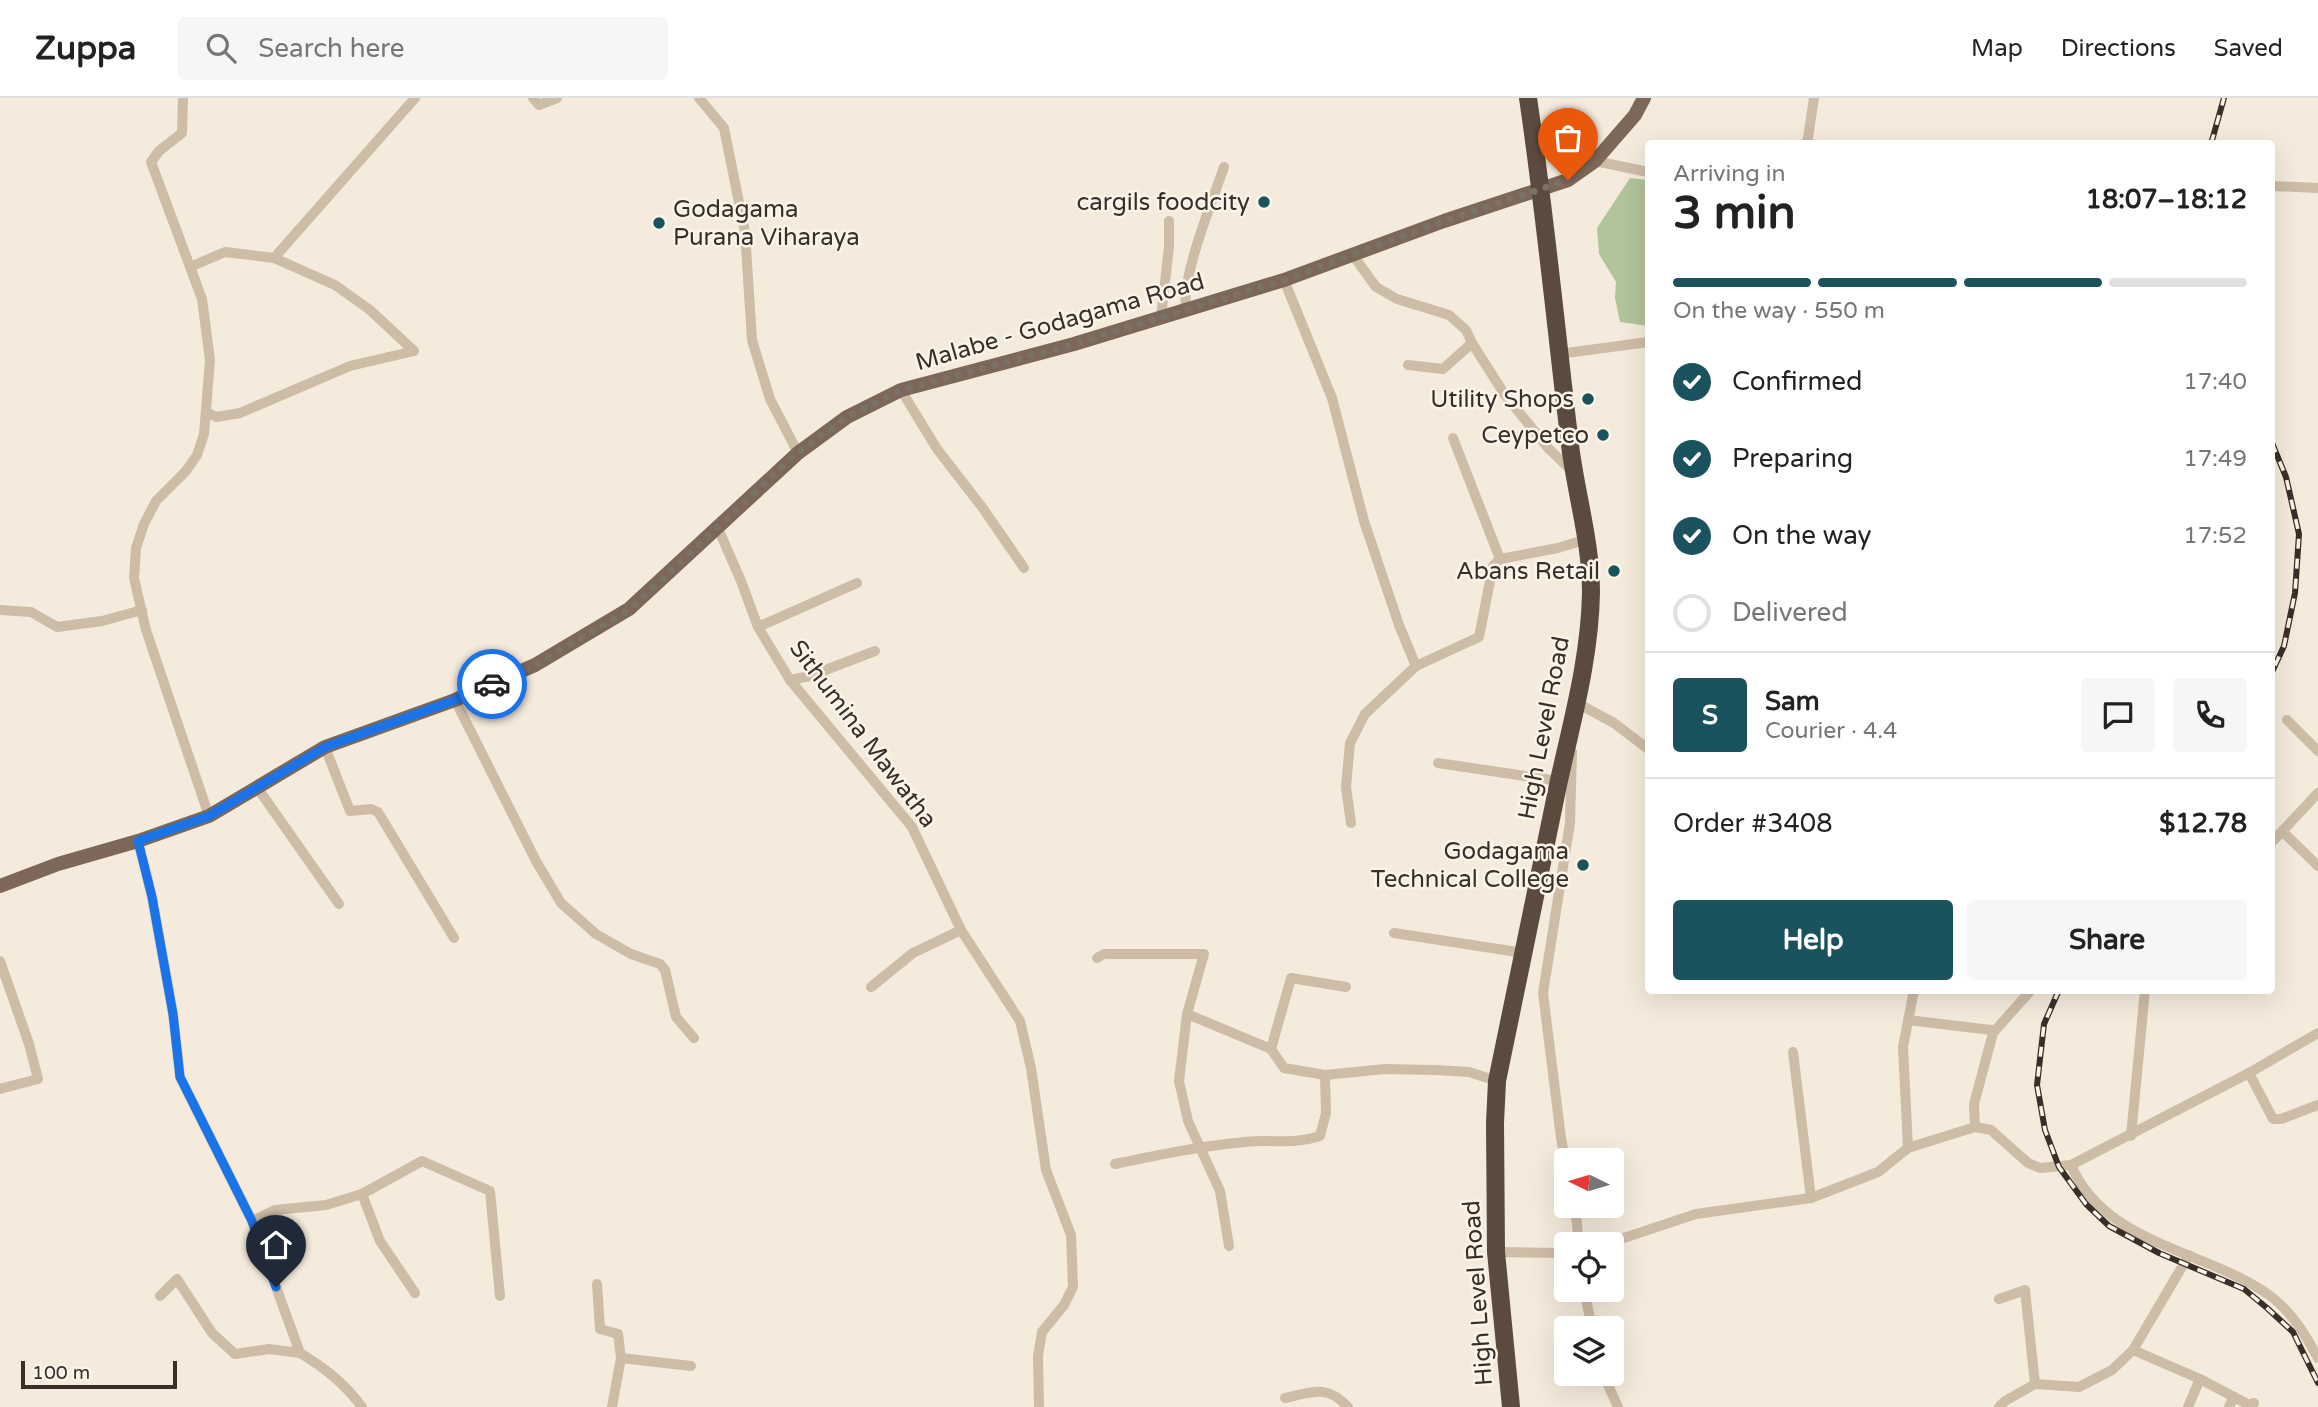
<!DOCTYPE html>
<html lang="en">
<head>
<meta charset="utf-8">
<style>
	:root { --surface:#fff; --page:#f6f6f6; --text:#222; --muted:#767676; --line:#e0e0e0; --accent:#1a535e }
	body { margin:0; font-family:"Varela Round",sans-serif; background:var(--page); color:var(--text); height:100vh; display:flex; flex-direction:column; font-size:26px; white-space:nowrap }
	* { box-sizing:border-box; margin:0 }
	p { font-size:23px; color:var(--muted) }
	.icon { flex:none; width:38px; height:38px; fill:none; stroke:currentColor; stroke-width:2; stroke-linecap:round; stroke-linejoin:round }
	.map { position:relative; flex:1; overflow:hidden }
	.details { position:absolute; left:1645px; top:42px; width:630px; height:854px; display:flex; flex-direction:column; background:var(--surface); border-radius:7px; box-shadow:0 7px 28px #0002 }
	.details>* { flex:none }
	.needle { width:46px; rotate:275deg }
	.fabs { position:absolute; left:1554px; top:1050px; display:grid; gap:14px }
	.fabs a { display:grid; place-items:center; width:70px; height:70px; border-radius:7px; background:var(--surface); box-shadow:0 7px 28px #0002; font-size:35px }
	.scale { position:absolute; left:21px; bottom:18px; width:156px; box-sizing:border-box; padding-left:7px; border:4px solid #392f28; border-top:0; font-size:19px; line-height:24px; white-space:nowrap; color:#392f28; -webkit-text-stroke:5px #fbf4e9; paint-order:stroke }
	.pin { position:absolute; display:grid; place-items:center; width:60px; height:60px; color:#fff; margin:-72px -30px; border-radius:50% 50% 50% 0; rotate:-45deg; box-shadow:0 0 7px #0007 }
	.pin .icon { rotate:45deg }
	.courier { position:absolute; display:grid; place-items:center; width:70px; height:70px; margin:-35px; border:5px solid #1a73e8; border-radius:50%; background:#fff; color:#222; box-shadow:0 2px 9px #0007 }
	.summary em { font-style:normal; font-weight:800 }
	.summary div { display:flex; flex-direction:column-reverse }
	.summary { display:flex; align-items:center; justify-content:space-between; height:119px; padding:0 28px }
	h1 { font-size:46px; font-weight:800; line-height:52px }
	.bar { display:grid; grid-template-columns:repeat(4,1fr); gap:10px 7px; align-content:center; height:84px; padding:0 28px }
	.bar i { height:9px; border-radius:5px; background:var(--line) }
	.bar .selected { background:var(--accent) }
	.bar p { grid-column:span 4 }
	.line { display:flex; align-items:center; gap:18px; padding:0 28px; border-top:2px solid var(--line) }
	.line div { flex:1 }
	.round { display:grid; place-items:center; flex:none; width:74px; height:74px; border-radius:7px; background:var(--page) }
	ol { padding:0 28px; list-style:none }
	li { display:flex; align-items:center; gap:21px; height:77px }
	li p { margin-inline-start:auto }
	li .icon { padding:7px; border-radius:50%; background:var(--accent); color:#fff; stroke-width:4 }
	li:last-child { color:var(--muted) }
	li i { width:38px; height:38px; border:4px solid var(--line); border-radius:50% }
	.action { display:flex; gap:14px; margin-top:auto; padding:14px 28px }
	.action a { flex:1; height:80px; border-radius:7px; background:var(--accent); color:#fff; font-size:28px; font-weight:800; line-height:80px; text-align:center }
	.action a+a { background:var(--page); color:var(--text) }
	header { display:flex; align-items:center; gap:42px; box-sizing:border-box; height:98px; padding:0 35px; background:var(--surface); border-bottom:2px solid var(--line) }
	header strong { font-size:33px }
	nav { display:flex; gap:38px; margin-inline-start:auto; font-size:24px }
	.search { width:490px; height:63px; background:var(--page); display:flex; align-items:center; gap:18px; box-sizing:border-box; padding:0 24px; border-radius:7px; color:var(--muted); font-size:26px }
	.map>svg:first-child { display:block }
</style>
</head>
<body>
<header>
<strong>Zuppa</strong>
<div class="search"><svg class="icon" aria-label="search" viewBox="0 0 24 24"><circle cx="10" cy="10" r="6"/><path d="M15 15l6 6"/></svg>Search here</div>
<nav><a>Map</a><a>Directions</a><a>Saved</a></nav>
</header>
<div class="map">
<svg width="2318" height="1309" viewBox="0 0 2318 1309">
	<rect width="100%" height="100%" fill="#f4ebdc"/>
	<polygon fill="#b2c49a" points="1630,80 1648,82 1648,228 1620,224 1615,200 1616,184 1599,156 1597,130"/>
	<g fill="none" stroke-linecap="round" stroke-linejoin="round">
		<g stroke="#cdbca6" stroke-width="10">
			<polyline points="183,0 182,35 159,53 151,64 202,201 210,262 204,336 197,357 186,373 156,403 144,426 136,450 134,480 146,532 209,718"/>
			<polyline points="533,0 539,7 557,0"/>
			<polyline points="699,0 724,30 745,134 752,242 770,301 798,355"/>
			<polyline points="1807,46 1814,0"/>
			<polyline points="1595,63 1648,74"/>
			<polyline points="2272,88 2318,90"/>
			<polyline points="1353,157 1376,189 1397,201 1449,217 1466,232 1472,245 1505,297 1549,351 1573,374"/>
			<polyline points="190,169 225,154 274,160 415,0"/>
			<polyline points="1284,182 1332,300 1364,423 1399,527 1416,568"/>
			<path d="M1186 212C1181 179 1212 104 1224 69"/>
			<polyline points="1161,219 1169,149 1169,123"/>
			<polyline points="1559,256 1648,244"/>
			<polyline points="1408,267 1443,271 1472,245"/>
			<polyline points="901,292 937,351 982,409 1024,470"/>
			<polyline points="207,314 216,319 240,315 350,268 414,253 370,212 335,187 274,160"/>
			<polyline points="1453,340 1500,461"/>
			<polyline points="717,428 741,483 758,529 790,582 912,729 961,832 1020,923 1031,970 1046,1072 1071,1137 1073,1189 1064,1207 1042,1234 1038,1258 1039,1309"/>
			<polyline points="0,512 31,514 57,529 102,523 142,512"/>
			<polyline points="758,529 857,485"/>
			<polyline points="790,582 810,578 875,553"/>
			<polyline points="455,602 536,763 561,805 596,836 631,856 660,866 665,872 676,919 694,940"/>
			<polyline points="1577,605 1614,625 1648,651"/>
			<polyline points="2287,622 2318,653"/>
			<polyline points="325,649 350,713 371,711 378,714 454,840"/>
			<polyline points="1438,665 1559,683"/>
			<polyline points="256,688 339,806"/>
			<polyline points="1351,725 1346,689 1350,645 1365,616 1416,568 1479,539 1493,468 1500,461 1558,450 1587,441"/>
			<polyline points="2282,733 2318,768"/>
			<polyline points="138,743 152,799 173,916 180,979 252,1123 300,1255 269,1251 235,1256 212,1235 177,1181 160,1198"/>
			<polyline points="2272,744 2318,695"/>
			<polyline points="1394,835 1524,855"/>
			<polyline points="1097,860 1104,856 1204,856 1187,916 1271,951"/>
			<polyline points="0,863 29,946 38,981 0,991"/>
			<polyline points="871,889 913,855 961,832"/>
			<polyline points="1346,889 1291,880 1271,951 1284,970 1325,977 1385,971 1435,972 1469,974 1497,983"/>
			<polyline points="1187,916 1179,983 1188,1023 1220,1093 1229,1148"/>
			<polyline points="1908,922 1991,932 1993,935 1974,1006 1975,1029"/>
			<polyline points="1993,935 2031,892"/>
			<polyline points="1793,954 1811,1100"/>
			<polyline points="2249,975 2273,1021 2281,1021 2318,1007"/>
			<polyline points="2131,1038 2145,892"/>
			<polyline points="1908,1050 1903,949 1914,892"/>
			<path d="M1115 1066C1158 1057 1201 1048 1245 1044 1272 1041 1293 1047 1320 1038L1326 1015 1325 977"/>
			<polyline points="1566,1066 1561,1040 1543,895 1570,725 1572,654"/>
			<path d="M2071 1067C2105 1147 2204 1151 2269 1197 2291 1213 2305 1236 2318 1260"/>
			<polyline points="362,1096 422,1063 490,1093 500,1198"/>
			<polyline points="1575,1108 1579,1146"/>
			<polyline points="252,1123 275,1112 326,1107 362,1096 380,1143 415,1195"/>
			<polyline points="1606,1146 1696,1116 1811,1100 1878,1074 1908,1050 1975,1029 1991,1032 2028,1065 2040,1070 2071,1067 2249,975 2318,935"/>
			<polyline points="1496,1154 1566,1155"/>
			<polyline points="597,1186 600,1231 618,1236 621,1260 612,1309"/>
			<polyline points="1584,1192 1592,1230"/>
			<polyline points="1999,1201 2025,1192 2035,1286"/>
			<polyline points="2133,1252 2200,1281 2188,1309"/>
			<path d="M300 1255C325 1270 344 1285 362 1309"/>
			<polyline points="621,1260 691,1268"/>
			<polyline points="1603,1276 1618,1309"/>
			<polyline points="2200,1281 2234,1299 2229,1309"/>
			<polyline points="2234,1299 2249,1307 2254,1305"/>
			<path d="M1285 1300C1312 1294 1327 1286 1348 1309"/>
			<polyline points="1999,1309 2005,1303 2035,1286 2079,1289 2112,1272 2133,1252 2189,1157"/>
		</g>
		<polyline stroke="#7c6758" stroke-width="14" points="0,788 58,766 138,743 209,718 325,649 455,602 535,567 629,511 798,355 847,319 901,292 1074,246 1284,182 1444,123 1568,82 1595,63 1635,17 1644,0"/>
		<path stroke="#5b4a3e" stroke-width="18" d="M1511 1309 1496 1154 1495 1025 1497 983C1518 884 1538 785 1558 687 1572 623 1590 560 1591 494 1591 444 1576 396 1570 347 1556 231 1545 115 1528 0"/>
		<g stroke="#392f28" stroke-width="6">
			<g id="rail">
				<polyline points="2211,46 2224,0"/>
				<polyline points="2272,345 2286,379 2299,436 2295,495 2284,548 2272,574"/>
				<polyline points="2059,892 2044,926 2037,987 2045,1032 2059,1069 2086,1106 2109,1128 2159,1155 2244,1191 2267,1210 2293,1234 2318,1285"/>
			</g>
		</g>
		<use href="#rail" stroke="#fbf4e9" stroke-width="3.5" stroke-dasharray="10" stroke-linecap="butt"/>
	</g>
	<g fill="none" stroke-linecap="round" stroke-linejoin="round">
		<polyline stroke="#7a7167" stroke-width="7" stroke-dasharray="0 12.6" points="492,586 535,567 629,512 797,355 847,319 901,292 1074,246 1284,182 1444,123 1568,82"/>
		<polyline stroke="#1a73e8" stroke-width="9" points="276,1189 252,1123 180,979 173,916 152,799 138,743 209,718 325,649 455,602 492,586"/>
	</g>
	<g fill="#1a535e" stroke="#fbf4e9" stroke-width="2.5">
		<circle cx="1264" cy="104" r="7"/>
		<circle cx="659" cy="125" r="7"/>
		<circle cx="1588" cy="301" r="7"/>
		<circle cx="1603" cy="337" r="7"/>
		<circle cx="1614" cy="473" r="7"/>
		<circle cx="1583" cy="767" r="7"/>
	</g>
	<g text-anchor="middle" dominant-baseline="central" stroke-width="5" stroke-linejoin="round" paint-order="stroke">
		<g font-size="24" fill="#392f28" stroke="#fbf4e9" text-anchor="end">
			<text x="1250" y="104">cargils foodcity</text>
			<text x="673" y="111" text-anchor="start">Godagama<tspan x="673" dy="28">Purana Viharaya</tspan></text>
			<text x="1574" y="301">Utility Shops</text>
			<text x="1589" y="337">Ceypetco</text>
			<text x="1600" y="473">Abans Retail</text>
			<text x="1569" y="753">Godagama<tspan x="1569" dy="28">Technical College</tspan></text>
		</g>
		<g font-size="24" fill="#392f28" stroke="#fbf4e9">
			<text transform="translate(1060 224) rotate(-16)">Malabe - Godagama Road</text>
			<text transform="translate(1544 630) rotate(-79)">High Level Road</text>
			<text transform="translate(863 636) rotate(53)">Sithumina Mawatha</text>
			<text transform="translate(1478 1195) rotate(-94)">High Level Road</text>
		</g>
	</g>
</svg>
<div class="fabs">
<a><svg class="needle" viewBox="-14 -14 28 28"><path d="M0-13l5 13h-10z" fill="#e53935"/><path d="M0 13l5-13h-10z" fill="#767676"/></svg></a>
<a><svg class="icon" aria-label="locate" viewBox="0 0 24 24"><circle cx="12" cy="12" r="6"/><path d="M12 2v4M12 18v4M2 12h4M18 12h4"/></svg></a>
<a><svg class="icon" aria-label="layers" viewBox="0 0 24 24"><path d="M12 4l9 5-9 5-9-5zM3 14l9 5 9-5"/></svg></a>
</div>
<div class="scale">100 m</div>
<div class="pin" style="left:1568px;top:82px;background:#ea580c"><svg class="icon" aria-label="bag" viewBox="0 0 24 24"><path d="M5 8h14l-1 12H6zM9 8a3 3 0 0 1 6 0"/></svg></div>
<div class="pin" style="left:276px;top:1189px;background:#1f2937"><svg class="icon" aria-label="home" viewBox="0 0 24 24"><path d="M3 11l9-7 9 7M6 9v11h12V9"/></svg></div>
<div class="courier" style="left:492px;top:586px"><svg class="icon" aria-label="car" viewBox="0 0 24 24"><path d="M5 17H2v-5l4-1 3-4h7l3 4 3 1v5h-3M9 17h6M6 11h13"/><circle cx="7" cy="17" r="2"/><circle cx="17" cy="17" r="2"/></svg></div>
<section class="details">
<div class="summary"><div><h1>3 min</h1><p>Arriving in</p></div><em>18:07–18:12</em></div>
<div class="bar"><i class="selected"></i><i class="selected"></i><i class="selected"></i><i></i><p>On the way · 550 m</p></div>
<ol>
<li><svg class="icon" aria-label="check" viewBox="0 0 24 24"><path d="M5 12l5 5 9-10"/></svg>Confirmed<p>17:40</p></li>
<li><svg class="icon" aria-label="check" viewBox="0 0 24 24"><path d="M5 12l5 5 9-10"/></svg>Preparing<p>17:49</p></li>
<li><svg class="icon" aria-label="check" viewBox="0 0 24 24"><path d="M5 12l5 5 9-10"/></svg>On the way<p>17:52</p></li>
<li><i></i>Delivered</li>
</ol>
<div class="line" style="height:126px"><b class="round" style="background:var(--accent);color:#fff">S</b><div><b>Sam</b><p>Courier · 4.4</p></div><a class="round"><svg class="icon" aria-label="chat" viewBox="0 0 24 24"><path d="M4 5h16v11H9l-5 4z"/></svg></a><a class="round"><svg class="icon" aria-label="phone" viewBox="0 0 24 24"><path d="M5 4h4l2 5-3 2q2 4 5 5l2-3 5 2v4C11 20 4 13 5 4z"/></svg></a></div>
<div class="line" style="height:91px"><div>Order #3408</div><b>$12.78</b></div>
<div class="action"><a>Help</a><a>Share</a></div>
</section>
</div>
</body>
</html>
